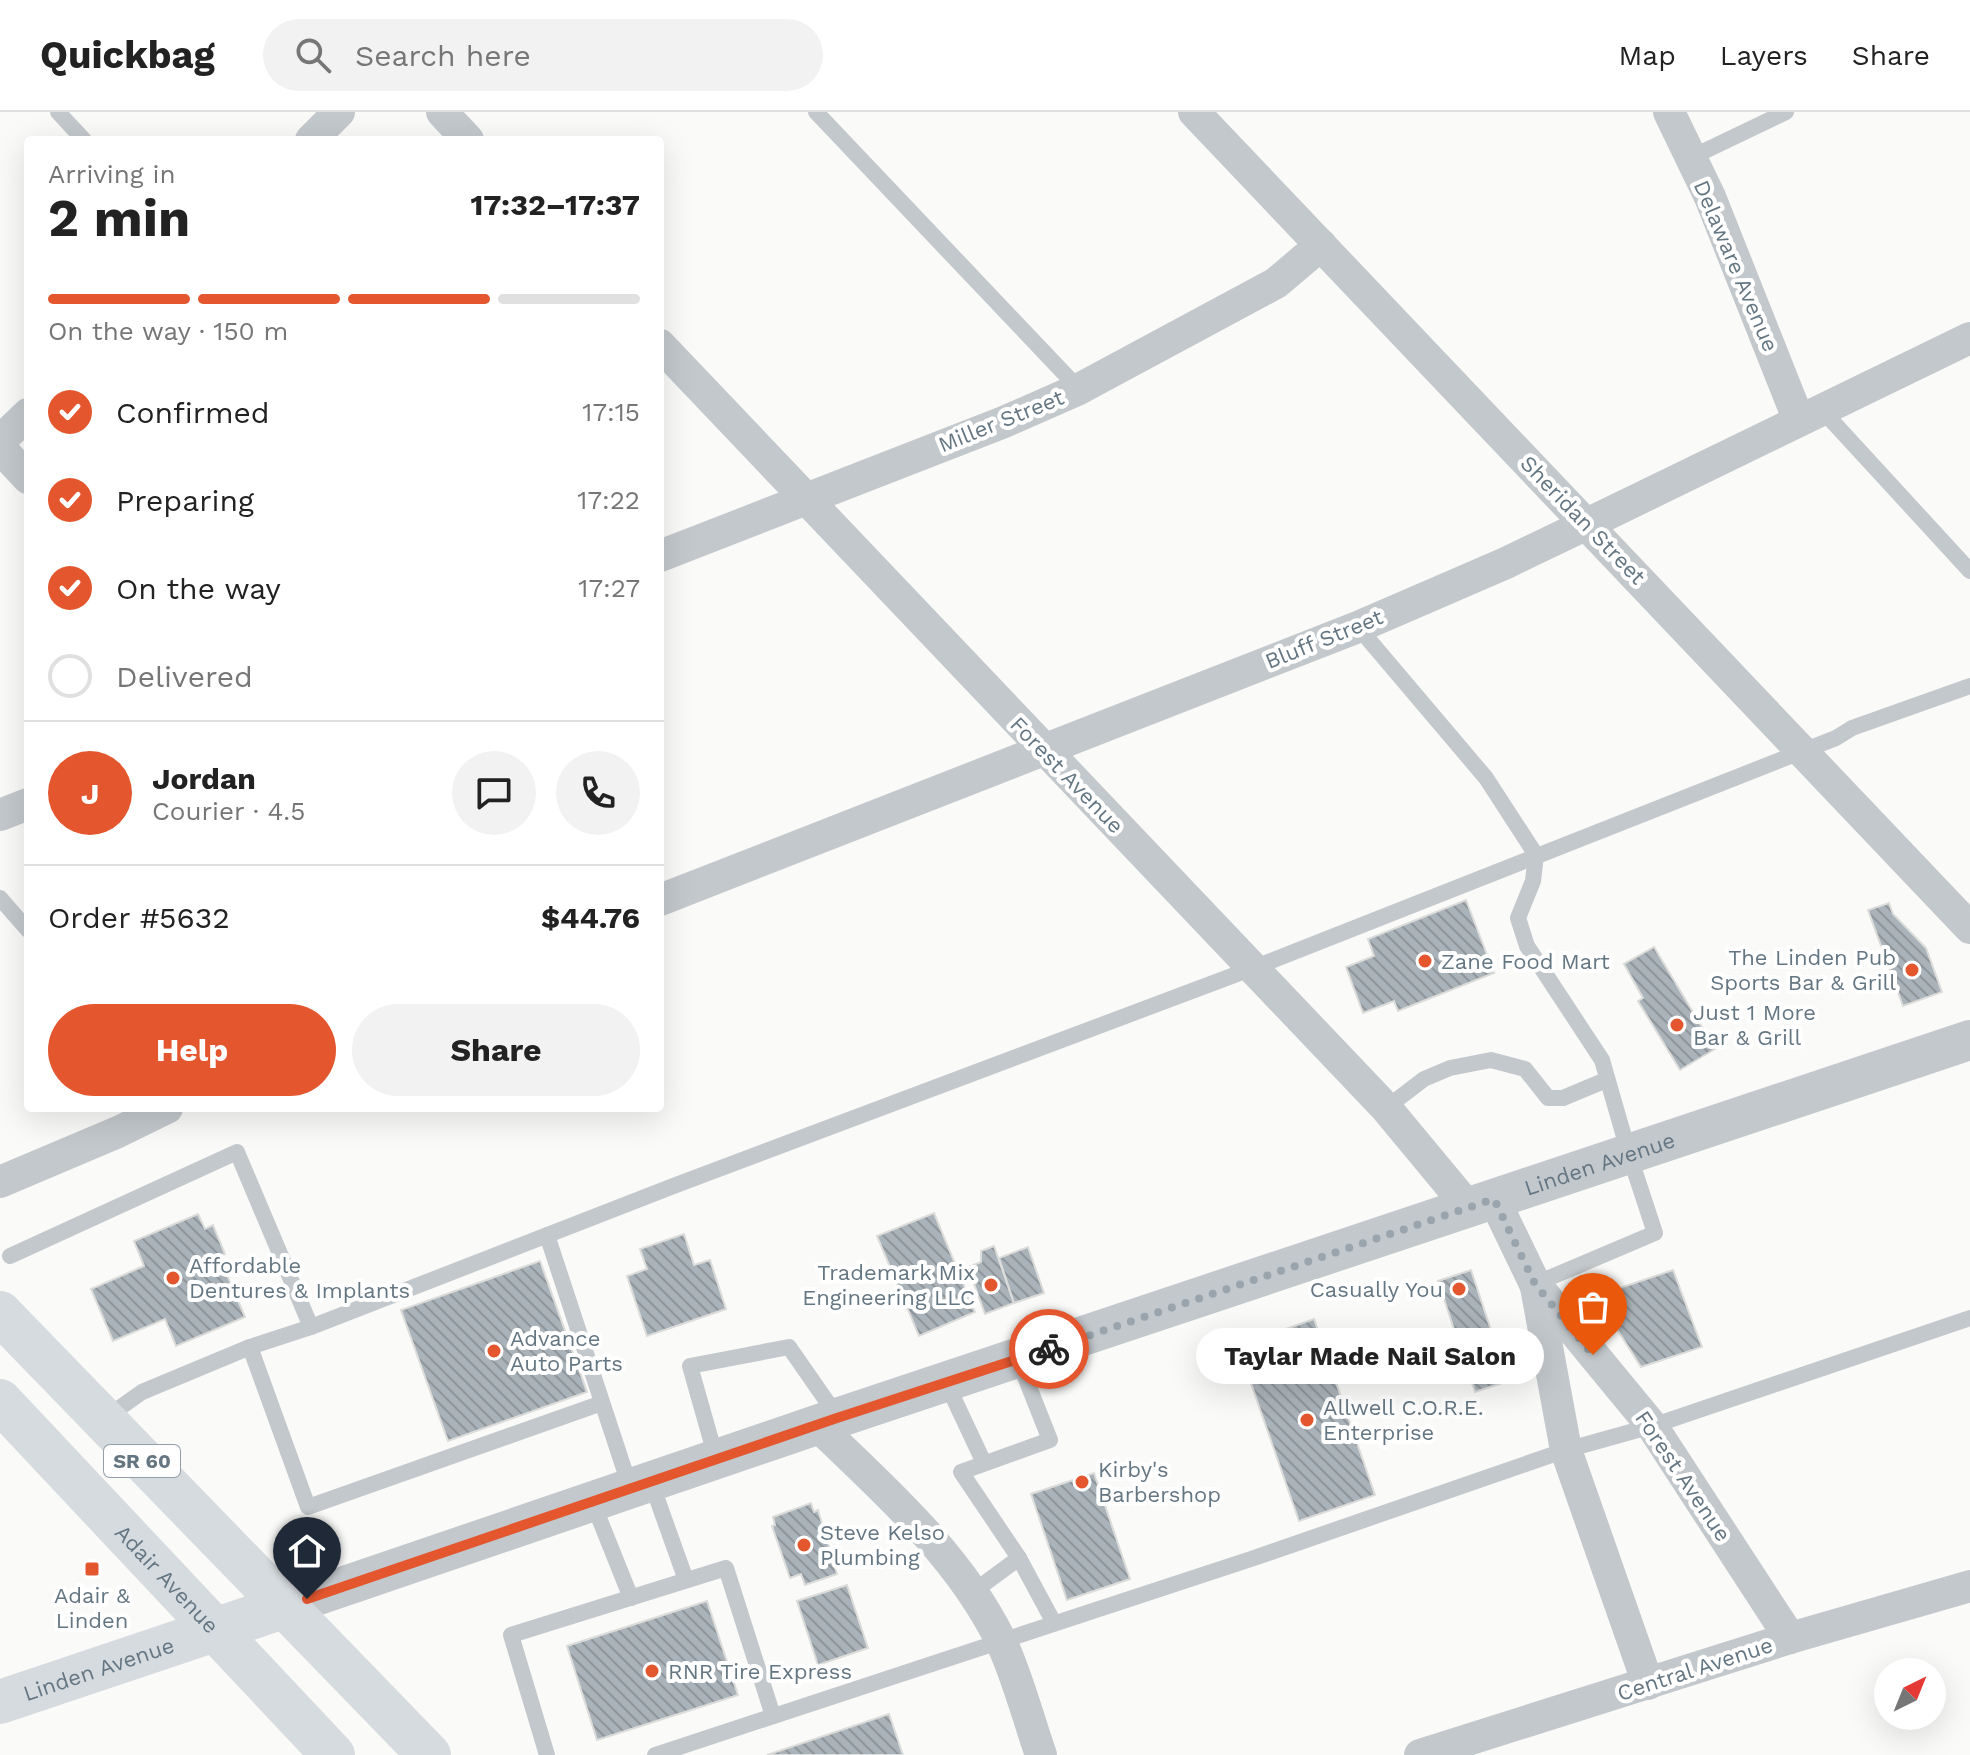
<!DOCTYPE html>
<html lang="en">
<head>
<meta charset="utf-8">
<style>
	:root { --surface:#fff; --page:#f2f2f2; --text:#222; --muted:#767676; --line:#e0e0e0; --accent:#e4572e }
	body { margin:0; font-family:"Work Sans",sans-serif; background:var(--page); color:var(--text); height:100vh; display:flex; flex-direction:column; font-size:30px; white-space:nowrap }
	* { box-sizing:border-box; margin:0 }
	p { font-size:26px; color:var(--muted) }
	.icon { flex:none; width:44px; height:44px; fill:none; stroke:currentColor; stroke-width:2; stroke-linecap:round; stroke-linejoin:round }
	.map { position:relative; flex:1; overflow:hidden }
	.sheet { position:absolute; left:24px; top:24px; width:640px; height:976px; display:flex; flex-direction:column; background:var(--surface); border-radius:8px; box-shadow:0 8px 32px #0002 }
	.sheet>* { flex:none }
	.needle { width:52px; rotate:43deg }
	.controls { position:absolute; left:1874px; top:1546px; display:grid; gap:16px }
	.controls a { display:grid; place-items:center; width:72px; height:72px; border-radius:50%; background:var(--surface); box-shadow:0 8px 32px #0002; font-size:40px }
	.pin { position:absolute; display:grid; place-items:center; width:68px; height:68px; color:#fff; margin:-82px -34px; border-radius:50% 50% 50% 0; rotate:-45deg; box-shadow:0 0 8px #0007 }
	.pin .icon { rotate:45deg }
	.courier { position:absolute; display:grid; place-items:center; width:80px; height:80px; margin:-40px; border:6px solid #e4572e; border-radius:50%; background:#fff; color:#222; box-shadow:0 2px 10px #0007 }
	.bubble { position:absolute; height:56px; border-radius:28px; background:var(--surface); box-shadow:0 8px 32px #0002; font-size:26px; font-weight:700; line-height:56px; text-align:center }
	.headline em { font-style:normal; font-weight:700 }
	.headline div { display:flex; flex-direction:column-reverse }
	.headline { display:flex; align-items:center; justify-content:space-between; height:136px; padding:0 24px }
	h1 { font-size:52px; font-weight:700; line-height:60px }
	.bar { display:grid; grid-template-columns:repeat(4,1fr); gap:12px 8px; align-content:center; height:96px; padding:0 24px }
	.bar i { height:10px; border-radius:6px; background:var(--line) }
	.bar .on { background:var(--accent) }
	.bar p { grid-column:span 4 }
	.line { display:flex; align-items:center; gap:20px; padding:0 24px; border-top:2px solid var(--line) }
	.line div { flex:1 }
	.round { display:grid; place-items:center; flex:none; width:84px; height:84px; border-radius:42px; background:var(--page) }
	ol { padding:0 24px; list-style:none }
	li { display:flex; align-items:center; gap:24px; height:88px }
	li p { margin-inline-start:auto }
	li .icon { padding:8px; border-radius:50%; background:var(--accent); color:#fff; stroke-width:4 }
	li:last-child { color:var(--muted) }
	li i { width:44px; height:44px; border:4px solid var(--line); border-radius:50% }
	.button { display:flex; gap:16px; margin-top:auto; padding:16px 24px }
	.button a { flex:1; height:92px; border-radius:48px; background:var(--accent); color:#fff; font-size:32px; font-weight:700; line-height:92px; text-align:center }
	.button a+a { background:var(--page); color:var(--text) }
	header { display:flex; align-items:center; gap:48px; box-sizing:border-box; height:112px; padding:0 40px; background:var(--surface); border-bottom:2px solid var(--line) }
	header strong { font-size:38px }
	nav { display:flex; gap:44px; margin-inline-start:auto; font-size:28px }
	.search { width:560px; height:72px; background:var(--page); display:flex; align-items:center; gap:20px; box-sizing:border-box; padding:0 28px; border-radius:44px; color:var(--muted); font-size:30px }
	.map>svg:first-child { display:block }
</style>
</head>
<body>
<header>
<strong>Quickbag</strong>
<div class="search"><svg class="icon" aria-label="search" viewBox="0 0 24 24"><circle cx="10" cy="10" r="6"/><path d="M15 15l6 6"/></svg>Search here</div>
<nav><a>Map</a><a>Layers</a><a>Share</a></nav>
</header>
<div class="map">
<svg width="1970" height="1643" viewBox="0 0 1970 1643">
	<defs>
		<pattern id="building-back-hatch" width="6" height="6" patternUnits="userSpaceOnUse" patternTransform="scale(2)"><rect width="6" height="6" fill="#aab3b9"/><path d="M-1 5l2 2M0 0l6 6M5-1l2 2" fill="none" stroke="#8e969c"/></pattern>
	</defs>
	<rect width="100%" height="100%" fill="#fafaf8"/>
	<g fill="url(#building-back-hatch)" stroke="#dcdcda" stroke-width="2">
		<polygon points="1466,788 1494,861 1398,899 1394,889 1363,901 1346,855 1374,844 1368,827"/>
		<polygon points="1889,791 1893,802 1926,836 1942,880 1903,894 1868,798"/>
		<polygon points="1654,835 1715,937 1680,958 1638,889 1643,886 1624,852"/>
		<polygon points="934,1101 975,1200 919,1224 877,1124"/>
		<polygon points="198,1102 205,1117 213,1113 225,1142 219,1144 245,1205 176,1234 165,1207 113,1229 91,1177 144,1154 134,1129"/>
		<polygon points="684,1122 694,1153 710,1148 726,1197 647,1224 627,1164 647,1157 640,1137"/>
		<polygon points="994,1134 1014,1191 985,1202 968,1155 981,1150 981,1139"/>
		<polygon points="1028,1135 1044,1181 1014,1191 999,1146"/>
		<polygon points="540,1149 587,1280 448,1329 401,1198"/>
		<polygon points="1471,1158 1508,1269 1475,1280 1438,1169"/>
		<polygon points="1673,1158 1702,1235 1641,1255 1596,1184"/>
		<polygon points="1314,1207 1375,1383 1299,1409 1238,1234"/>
		<polygon points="1094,1361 1130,1467 1067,1488 1031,1382"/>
		<polygon points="811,1391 814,1400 818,1398 837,1462 805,1473 801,1462 790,1466 772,1414 775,1413 773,1405"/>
		<polygon points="847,1473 868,1536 818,1553 797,1489"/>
		<polygon points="707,1489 738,1583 597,1628 567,1534"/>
		<polygon points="889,1602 903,1643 767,1643"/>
	</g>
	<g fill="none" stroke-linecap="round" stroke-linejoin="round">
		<g stroke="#c3c8cc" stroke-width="16">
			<polyline points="58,0 84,28"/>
			<polyline points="816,0 1079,277"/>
			<polyline points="1690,46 1786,0"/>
			<polyline points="1822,298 1970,459"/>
			<polyline points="1358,515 1486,666 1536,743 1533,769 1518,806 1527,834 1602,948 1629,1042 1655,1121 1535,1172"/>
			<polyline points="0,786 28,818"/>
			<polyline points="1386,996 1424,967 1450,956 1491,948 1525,957 1548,986 1563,986 1606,968"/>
			<polyline points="547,1123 630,1375"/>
			<polyline points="10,1144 237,1040 311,1215"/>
			<polyline points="250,1235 308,1395 602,1291"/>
			<polyline points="946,1270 984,1351"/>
			<polyline points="104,1307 142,1280 250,1235 311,1215 676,1073 1253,856 1836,626 1852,616 1970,574"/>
			<polyline points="716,1346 690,1254 789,1235 837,1304"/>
			<polyline points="651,1370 686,1468"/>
			<polyline points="593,1391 631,1486"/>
			<polyline points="1019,1446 1054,1511"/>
			<polyline points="973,1480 1019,1446 961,1360 1050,1328 1018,1247"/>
			<polyline points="547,1643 511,1523 726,1456 773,1604"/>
			<polyline points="655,1643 1251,1447 1566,1338 1652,1314 1970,1206"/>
		</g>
		<g stroke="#c3c8cc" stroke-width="32">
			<polyline points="442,0 468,28"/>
			<polyline points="1194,0 1970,816"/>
			<polyline points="1669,0 1710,85 1799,309"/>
			<polyline points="311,28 339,0"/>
			<polyline points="660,233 1386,996 1469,1096"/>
			<polyline points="0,329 28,302"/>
			<polyline points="0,336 28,366"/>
			<polyline points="660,444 1004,310 1079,277 1276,171 1321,133"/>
			<polyline points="0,703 28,692"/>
			<polyline points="660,788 1358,515 1506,451 1618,397 1970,226"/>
			<polyline points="0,1070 118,1020 167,996"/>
			<polyline points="1494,1087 1535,1172 1652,1314 1790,1526"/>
			<polyline points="1536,1175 1566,1338 1648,1572"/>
			<path d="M817 1313C885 1379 957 1441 1000 1527 1017 1562 1028 1606 1041 1643"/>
			<polyline points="1420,1643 1790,1526 1970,1474"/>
		</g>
		<path stroke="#c3c8cc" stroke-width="40" id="s1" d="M286 1494 837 1306 1970 928"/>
		<path stroke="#d6dbdf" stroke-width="44" id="s2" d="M0 1590 286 1494"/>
		<g stroke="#d6dbdf" stroke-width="44">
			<polyline points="0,1201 429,1643"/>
			<path id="s3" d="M0 1289 333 1643"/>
		</g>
	</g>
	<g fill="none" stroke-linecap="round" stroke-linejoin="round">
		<polyline stroke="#99a4ac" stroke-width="8" stroke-dasharray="0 14.4" points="1049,1237 1494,1087 1535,1172 1593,1243"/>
		<polyline stroke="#e4572e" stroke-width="10" points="307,1487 837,1306 1049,1237"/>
	</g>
	<g fill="#e4572e" stroke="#fff" stroke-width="3">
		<circle cx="1425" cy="849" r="8"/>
		<circle cx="1912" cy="858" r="8"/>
		<circle cx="1677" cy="913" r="8"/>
		<circle cx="173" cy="1166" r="8"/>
		<circle cx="991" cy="1173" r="8"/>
		<circle cx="1459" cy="1177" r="8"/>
		<circle cx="494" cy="1239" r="8"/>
		<circle cx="1307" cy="1308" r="8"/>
		<circle cx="1082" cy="1370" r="8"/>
		<circle cx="804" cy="1433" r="8"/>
		<rect x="84" y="1449" width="16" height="16" rx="4"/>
		<circle cx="652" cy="1559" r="8"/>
	</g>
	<g text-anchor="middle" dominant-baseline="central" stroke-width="8" stroke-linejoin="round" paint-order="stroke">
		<rect fill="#fff" stroke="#939fa8" stroke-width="2" x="104" y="1333" width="76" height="32" rx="6"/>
		<g font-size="20" font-weight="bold" fill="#657683">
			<text x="142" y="1349">SR 60</text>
		</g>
		<g font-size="22" fill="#657683" stroke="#fff">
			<text transform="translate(1736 154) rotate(67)">Delaware Avenue</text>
			<text transform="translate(1001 309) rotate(-22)">Miller Street</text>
			<text transform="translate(1583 408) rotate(46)">Sheridan Street</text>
			<text transform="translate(1324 527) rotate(-22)">Bluff Street</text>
			<text transform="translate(1067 663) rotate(46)">Forest Avenue</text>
			<text stroke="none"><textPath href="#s1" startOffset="1386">Linden Avenue</textPath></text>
			<text transform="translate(1683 1364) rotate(56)">Forest Avenue</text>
			<text stroke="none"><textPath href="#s3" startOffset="244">Adair Avenue</textPath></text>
			<text transform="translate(1695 1557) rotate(-18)">Central Avenue</text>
			<text stroke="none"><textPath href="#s2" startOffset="104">Linden Avenue</textPath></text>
		</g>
		<g font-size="22" fill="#657683" stroke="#fff" text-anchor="start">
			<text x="1896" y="845" text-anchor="end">The Linden Pub<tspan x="1896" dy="25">Sports Bar &amp; Grill</tspan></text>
			<text x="1441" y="849">Zane Food Mart</text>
			<text x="1693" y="900">Just 1 More<tspan x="1693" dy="25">Bar &amp; Grill</tspan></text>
			<text x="189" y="1153">Affordable<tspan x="189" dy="25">Dentures &amp; Implants</tspan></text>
			<text x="975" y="1160" text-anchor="end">Trademark Mix<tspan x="975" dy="25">Engineering LLC</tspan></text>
			<text x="1443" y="1177" text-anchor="end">Casually You</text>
			<text x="510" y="1226">Advance<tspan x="510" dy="25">Auto Parts</tspan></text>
			<text x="1323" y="1295">Allwell C.O.R.E.<tspan x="1323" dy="25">Enterprise</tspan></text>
			<text x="1098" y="1357">Kirby's<tspan x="1098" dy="25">Barbershop</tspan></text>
			<text x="820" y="1420">Steve Kelso<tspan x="820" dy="25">Plumbing</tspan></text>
			<text x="92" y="1483" text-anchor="middle">Adair &amp;<tspan x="92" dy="25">Linden</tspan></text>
			<text x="668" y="1559">RNR Tire Express</text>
		</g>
	</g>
</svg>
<div class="controls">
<a><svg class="needle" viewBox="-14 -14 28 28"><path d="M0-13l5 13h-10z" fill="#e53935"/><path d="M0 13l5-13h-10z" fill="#767676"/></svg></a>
</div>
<div class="pin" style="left:1593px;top:1243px;background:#ea580c"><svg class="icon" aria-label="bag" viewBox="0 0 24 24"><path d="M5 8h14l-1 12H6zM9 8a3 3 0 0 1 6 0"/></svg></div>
<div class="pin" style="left:307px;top:1487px;background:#1f2937"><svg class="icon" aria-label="home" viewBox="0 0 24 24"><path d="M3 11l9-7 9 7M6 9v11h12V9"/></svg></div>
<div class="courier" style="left:1049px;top:1237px"><svg class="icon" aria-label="bike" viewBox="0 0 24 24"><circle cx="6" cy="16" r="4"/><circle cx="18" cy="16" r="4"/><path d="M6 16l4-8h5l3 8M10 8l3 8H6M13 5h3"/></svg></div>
<div class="bubble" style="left:1196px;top:1216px;width:348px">Taylar Made Nail Salon</div>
<section class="sheet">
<div class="headline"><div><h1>2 min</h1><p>Arriving in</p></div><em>17:32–17:37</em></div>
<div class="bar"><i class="on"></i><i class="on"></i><i class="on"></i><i></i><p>On the way · 150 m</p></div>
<ol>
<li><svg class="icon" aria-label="check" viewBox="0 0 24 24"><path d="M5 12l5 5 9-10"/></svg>Confirmed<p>17:15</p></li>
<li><svg class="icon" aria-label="check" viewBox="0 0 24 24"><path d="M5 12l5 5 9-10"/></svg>Preparing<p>17:22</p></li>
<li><svg class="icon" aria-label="check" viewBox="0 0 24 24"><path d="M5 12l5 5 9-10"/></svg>On the way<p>17:27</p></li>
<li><i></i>Delivered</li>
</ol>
<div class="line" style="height:144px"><b class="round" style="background:var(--accent);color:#fff">J</b><div><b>Jordan</b><p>Courier · 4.5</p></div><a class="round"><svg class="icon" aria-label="chat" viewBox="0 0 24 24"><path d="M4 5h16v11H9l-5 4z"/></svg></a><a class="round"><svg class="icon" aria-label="phone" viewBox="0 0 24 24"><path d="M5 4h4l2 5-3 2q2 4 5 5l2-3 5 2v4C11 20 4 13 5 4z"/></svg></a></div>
<div class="line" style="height:104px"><div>Order #5632</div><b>$44.76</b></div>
<div class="button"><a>Help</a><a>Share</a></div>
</section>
</div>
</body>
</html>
